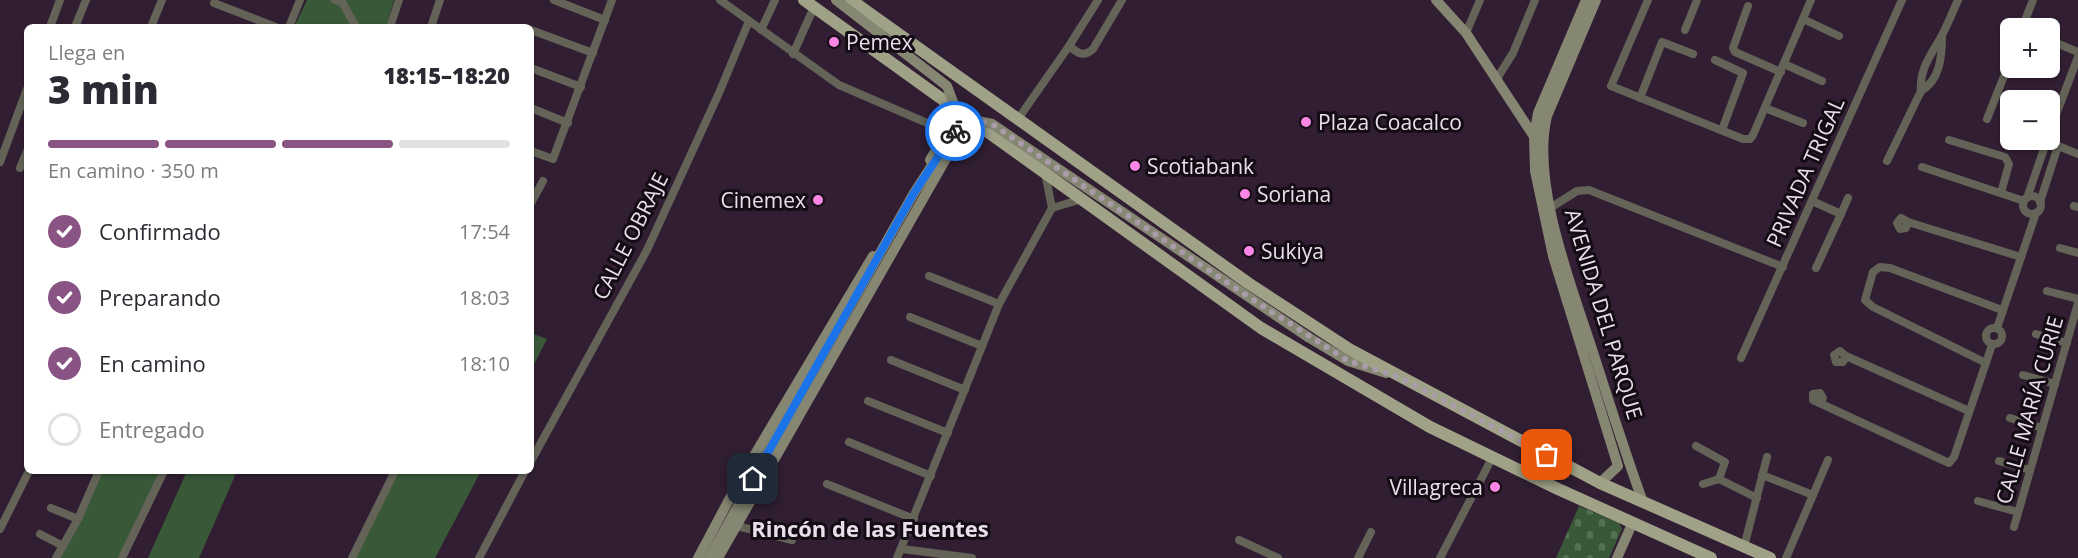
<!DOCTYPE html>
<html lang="es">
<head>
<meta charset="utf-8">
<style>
	:root { --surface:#fff; --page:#f2f2f3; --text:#2b2b33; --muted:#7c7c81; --line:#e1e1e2; --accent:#895483 }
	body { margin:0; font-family:"Open Sans",sans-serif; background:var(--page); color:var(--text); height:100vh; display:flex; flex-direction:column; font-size:22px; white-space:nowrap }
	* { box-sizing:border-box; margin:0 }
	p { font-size:20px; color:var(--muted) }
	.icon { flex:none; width:33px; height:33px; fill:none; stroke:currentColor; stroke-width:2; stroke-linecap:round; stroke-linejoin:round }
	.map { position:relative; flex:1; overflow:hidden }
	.panel { position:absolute; left:24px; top:24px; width:510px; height:450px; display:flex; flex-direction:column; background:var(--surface); border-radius:9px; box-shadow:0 2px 4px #0004 }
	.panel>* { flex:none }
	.fabs { position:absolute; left:2000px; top:18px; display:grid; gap:12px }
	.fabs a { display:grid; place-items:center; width:60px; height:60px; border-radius:9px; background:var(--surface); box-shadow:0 2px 4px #0004; font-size:30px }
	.pin { position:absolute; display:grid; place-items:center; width:51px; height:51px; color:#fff; margin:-26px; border-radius:12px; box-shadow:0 3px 9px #0006 }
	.courier { position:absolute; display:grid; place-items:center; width:60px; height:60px; margin:-30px; border:4px solid #1a73e8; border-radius:50%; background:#fff; color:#222; box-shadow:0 2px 8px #0007 }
	.summary em { font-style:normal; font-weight:800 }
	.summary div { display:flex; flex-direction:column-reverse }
	.summary { display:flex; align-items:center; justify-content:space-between; height:102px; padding:0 24px }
	h1 { font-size:39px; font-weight:800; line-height:45px }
	.bar { display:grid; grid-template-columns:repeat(4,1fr); gap:9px 6px; align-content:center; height:72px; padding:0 24px }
	.bar i { height:8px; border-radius:4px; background:var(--line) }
	.bar .current { background:var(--accent) }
	.bar p { grid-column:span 4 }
	ol { padding:0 24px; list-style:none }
	li { display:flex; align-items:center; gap:18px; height:66px }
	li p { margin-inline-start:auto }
	li .icon { padding:6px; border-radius:50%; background:var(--accent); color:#fff; stroke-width:4 }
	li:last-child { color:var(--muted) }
	li i { width:33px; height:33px; border:3px solid var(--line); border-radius:50% }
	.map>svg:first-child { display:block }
</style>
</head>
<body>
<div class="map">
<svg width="2078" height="558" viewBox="0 0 2078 558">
	<defs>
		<pattern id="cemetery-stones" width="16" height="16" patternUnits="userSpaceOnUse" patternTransform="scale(1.5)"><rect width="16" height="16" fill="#385838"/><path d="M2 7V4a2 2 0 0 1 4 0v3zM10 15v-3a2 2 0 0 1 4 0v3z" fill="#557055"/></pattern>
	</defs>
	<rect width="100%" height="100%" fill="#311e32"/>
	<g fill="#385838">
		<polygon points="307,0 394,0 386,27 294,27"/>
		<polygon points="531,333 547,339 531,370"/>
		<polygon points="97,471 165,471 123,558 54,558 74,525"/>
		<polygon points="187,471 237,471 199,558 148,558"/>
		<polygon points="394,471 481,471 435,558 350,558"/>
	</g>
	<polygon fill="url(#cemetery-stones)" points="1579,506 1619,523 1622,529 1609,558 1556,558"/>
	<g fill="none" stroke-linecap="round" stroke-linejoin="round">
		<g stroke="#636457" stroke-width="8">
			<polyline points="335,0 342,2 356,27"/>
			<polyline points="554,0 605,20"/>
			<polyline points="720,0 839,85 948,132"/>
			<polyline points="1648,0 1611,86 1743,139 1750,139 1753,135 1811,0"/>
			<polyline points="214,3 276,27"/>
			<polyline points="1748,6 1733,48 1735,52 1781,72"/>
			<polyline points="1803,19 1839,36"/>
			<polyline points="50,27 60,0"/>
			<polyline points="75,27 86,0"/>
			<polyline points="151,27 162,0"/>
			<polyline points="289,27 300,0"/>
			<polyline points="390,27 399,0"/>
			<polyline points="431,27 440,0"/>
			<polyline points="2022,28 2033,0"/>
			<polyline points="531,30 593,53"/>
			<polyline points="761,30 775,0"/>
			<polyline points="1685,30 1697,0"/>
			<polyline points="1466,33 1480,0"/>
			<polyline points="2049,40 2078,52"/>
			<polyline points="1069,46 1098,0"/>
			<polyline points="793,54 814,7"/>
			<polyline points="1715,60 1743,73 1722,130"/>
			<polyline points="1784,64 1822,81"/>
			<polyline points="531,68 581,87"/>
			<polyline points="1496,80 1513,53 1535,0"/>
			<path d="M1921 91C1940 80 1942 57 1942 36"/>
			<polyline points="1640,98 1662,42 1693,54"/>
			<polyline points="531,108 568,123"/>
			<polyline points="1765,108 1803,123"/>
			<path d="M1018 119 1069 46C1078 53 1083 58 1093 49L1122 0"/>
			<polyline points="1987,119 2010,61"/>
			<polyline points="2049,133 2078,57"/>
			<polyline points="1949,140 2005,157 2009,164 2001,193"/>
			<polyline points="2046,141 2078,154"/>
			<polyline points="531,151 553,159 612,0"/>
			<path d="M1887 161 1921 91C1919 68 1932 54 1942 35 1948 24 1953 11 1958 0"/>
			<polyline points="0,162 27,89"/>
			<polyline points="1922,167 2024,201"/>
			<polyline points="20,168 27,151"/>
			<circle cx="2032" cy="205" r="9"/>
			<polyline points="2027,198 2047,140"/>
			<polyline points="1812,201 1841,214 1816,268"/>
			<polyline points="2040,202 2058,146"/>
			<polyline points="531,203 543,181"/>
			<polyline points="2074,206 2078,207"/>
			<polyline points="1052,208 1082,199"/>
			<polyline points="1547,210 1577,191 1589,190 1783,267"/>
			<polyline points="1841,214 1848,198"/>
			<polygon points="1901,218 1908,222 1906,228 1900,229 1897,223"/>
			<polyline points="1908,222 2021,257"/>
			<polyline points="2060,248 2078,253"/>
			<polyline points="929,276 999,304"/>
			<polyline points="2047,291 2078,299"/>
			<polyline points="910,317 982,346"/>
			<circle cx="1994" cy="336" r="8"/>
			<polyline points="1997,328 2036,213"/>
			<polyline points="2036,334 2067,343"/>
			<polyline points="1846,356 1843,362 1836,362 1834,355 1840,351 1846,356 1969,411"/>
			<polyline points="1741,358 1902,0"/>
			<polyline points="891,360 965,390"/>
			<polyline points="1984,362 1873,307 1865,300 1873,272 1880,267 1890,268 2002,310"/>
			<polyline points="2023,375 2055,384"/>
			<polyline points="868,401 948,433"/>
			<polyline points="1820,403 1823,398 1820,393 1813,394 1813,400 1949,463 1954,457 1992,345"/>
			<polyline points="2010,418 2042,428"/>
			<polyline points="849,442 931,476"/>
			<polyline points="1696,446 1725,462 1719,479"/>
			<polyline points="531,461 647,250 719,93 749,21"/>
			<polyline points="1999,461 2030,470"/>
			<polyline points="1762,475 1813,495"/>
			<polyline points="827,484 914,519"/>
			<polyline points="1703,484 1719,479 1757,498"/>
			<polyline points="1978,501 2018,512"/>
			<polyline points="51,508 78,519"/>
			<polyline points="737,526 792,540"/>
			<polyline points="2014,527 2078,303"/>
			<polyline points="0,529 29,471"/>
			<polyline points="40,534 63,546"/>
			<polyline points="1239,540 1278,558"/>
			<polyline points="1744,547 1767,457"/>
			<polyline points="902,549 972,558"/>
			<polyline points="56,558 78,519 99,471"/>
			<polyline points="122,558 164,471"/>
			<polyline points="352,558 395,471"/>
			<polyline points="479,558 525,471"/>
			<polyline points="897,558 999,304 1052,208 1045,173"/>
			<polyline points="1358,558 1371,532"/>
			<polyline points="1440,558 1492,458"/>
			<polyline points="1786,558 1828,460"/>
		</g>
		<g stroke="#858772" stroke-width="10">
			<polyline points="1436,0 1466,33 1535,138"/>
			<polyline points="1586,0 1538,113 1534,136 1535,171 1553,256 1618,466 1600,483"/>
			<path d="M1596 0 1547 116C1531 182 1570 282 1591 346 1608 398 1624 450 1643 502"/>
			<path d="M930 160C941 141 959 119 941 98"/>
			<polyline points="1308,337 1348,361 1386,373"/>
			<polyline points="698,558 739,481 873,256"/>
			<polyline points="709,558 807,382"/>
			<polyline points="718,558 956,141 969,131 986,131"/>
			<polyline points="1617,558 1632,524"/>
		</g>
		<g stroke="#9fa287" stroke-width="12">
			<polyline points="804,0 1261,328 1430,427 1558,489 1711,558"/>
			<polyline points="851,0 1248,283 1349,349 1600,483 1770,558"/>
		</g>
		<g stroke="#858772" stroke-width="10">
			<polyline points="836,0 947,86 956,110 951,133"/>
			<polyline points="807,382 914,193 953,133 965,122 973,120 992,124 1308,337"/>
		</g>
	</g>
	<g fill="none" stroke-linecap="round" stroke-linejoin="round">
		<polyline stroke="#aa9baa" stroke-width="6" stroke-dasharray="0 10.8" points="955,131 973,120 992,124 1244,294 1348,361 1399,377 1547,455"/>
		<polyline stroke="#1a73e8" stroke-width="8" points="753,479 914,193 955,131"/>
	</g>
	<g fill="#fb86e5" stroke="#140c14" stroke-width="2">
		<circle cx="834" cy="42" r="6"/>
		<circle cx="1306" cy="122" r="6"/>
		<circle cx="1135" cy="166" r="6"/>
		<circle cx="1245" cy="194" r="6"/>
		<circle cx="818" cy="200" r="6"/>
		<circle cx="1249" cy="251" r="6"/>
		<circle cx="1495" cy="487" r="6"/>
	</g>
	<g text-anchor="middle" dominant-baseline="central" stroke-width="6" stroke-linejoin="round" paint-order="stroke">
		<g font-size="21" fill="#ebdeeb" stroke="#140c14" text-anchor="start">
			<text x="846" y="42">Pemex</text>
			<text x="1318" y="122">Plaza Coacalco</text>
			<text x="1147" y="166">Scotiabank</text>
			<text x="1257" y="194">Soriana</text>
			<text x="806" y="200" text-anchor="end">Cinemex</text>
			<text x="1261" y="251">Sukiya</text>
			<text x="1483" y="487" text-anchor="end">Villagreca</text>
		</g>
		<g font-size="21" fill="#ebdeeb" stroke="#140c14">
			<text transform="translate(1805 172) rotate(-66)">PRIVADA TRIGAL</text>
			<text transform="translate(630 236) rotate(-63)">CALLE OBRAJE</text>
			<text transform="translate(1604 314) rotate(73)">AVENIDA DEL PARQUE</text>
			<text transform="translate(2029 410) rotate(-74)">CALLE MARÍA CURIE</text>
		</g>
		<g font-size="22" font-weight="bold" fill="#ebdeeb" stroke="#140c14">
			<text x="870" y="528">Rincón de las Fuentes</text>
		</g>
	</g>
</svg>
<div class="fabs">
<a>+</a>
<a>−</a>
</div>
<div class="pin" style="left:1547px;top:455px;background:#ea580c"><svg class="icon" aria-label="bag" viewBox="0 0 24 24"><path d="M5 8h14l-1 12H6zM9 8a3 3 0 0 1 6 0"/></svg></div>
<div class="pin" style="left:753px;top:479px;background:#1f2937"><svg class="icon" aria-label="home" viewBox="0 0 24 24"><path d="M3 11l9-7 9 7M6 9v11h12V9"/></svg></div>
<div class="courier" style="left:955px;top:131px"><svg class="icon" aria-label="bike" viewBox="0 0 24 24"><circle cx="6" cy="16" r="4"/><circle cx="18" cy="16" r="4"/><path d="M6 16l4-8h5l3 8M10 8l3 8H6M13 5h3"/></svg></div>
<section class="panel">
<div class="summary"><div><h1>3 min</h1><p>Llega en</p></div><em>18:15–18:20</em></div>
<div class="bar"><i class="current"></i><i class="current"></i><i class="current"></i><i></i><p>En camino · 350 m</p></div>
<ol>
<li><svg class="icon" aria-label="check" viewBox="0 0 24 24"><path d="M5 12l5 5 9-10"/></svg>Confirmado<p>17:54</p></li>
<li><svg class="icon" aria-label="check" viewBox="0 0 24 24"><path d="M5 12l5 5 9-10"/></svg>Preparando<p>18:03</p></li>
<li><svg class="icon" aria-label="check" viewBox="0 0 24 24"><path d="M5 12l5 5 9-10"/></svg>En camino<p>18:10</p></li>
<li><i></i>Entregado</li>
</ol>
</section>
</div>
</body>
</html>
